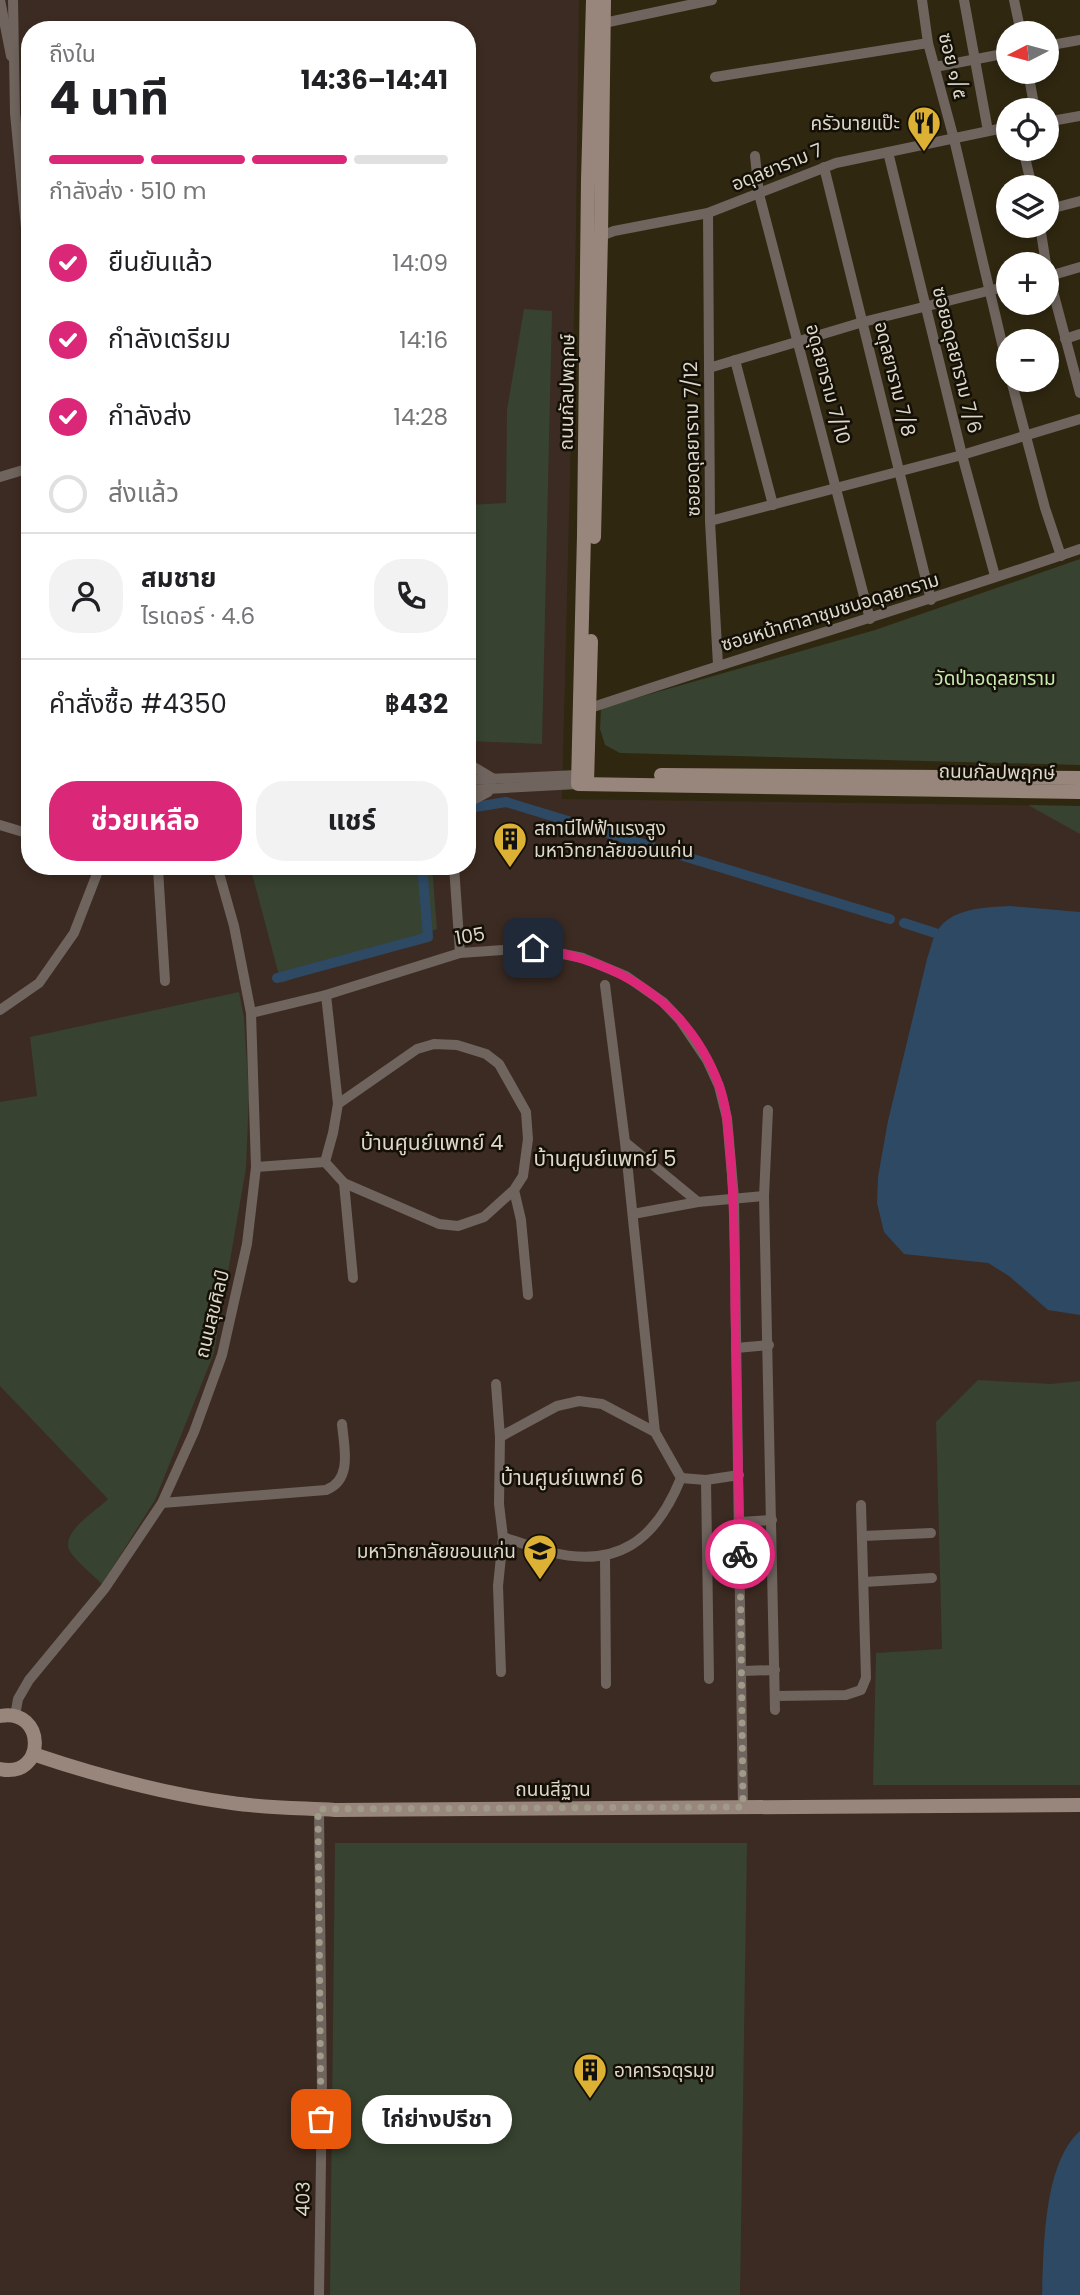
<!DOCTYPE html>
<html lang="th">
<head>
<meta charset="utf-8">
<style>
	:root { --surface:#fff; --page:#f2f2f2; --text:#202124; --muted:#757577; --line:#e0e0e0; --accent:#db2777 }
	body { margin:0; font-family:Poppins,"Noto Sans Thai",sans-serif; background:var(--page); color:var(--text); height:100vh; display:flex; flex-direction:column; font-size:26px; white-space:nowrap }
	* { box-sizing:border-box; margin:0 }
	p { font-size:23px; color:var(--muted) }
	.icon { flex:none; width:38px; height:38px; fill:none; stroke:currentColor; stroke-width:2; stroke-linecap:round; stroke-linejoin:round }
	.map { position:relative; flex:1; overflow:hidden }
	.sheet { position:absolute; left:21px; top:21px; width:455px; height:854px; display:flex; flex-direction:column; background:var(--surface); border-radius:28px; box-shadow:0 4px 10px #0003 }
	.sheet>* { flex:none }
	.needle { width:46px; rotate:264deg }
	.buttons { position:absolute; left:996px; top:21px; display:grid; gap:14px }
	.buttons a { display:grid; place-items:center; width:63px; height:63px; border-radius:50%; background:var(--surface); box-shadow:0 4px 10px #0003; font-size:35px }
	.pin { position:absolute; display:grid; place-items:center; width:60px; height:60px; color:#fff; margin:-30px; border-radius:14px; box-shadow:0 4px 10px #0006 }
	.courier { position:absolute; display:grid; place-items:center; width:70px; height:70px; margin:-35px; border:5px solid #db2777; border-radius:50%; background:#fff; color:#222; box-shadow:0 2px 9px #0007 }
	.bubble { position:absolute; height:49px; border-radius:24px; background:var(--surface); box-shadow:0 4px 10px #0003; font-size:23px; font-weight:700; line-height:49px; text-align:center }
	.overview em { font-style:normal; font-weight:700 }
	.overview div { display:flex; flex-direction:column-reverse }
	.overview { display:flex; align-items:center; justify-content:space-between; height:119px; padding:0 28px }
	h1 { font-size:46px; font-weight:700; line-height:52px }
	.bar { display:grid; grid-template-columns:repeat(4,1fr); gap:10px 7px; align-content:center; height:84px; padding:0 28px }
	.bar i { height:9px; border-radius:5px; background:var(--line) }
	.bar .selected { background:var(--accent) }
	.bar p { grid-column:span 4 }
	.line { display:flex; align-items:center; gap:18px; padding:0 28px; border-top:2px solid var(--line) }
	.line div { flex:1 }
	.round { display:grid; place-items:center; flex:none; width:74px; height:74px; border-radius:28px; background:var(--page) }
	ol { padding:0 28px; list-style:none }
	li { display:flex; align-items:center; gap:21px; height:77px }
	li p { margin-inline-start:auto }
	li .icon { padding:7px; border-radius:50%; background:var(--accent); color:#fff; stroke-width:4 }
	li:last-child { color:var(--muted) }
	li i { width:38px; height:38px; border:4px solid var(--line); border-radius:50% }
	.action { display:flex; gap:14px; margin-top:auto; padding:14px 28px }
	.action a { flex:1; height:80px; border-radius:28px; background:var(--accent); color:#fff; font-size:28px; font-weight:700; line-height:80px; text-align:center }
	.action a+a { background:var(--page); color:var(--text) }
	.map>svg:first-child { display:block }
</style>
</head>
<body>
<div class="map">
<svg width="1080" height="2295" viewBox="0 0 1080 2295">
	<rect width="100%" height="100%" fill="#2f2710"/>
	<path fill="#3c2b22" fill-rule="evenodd" d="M0 0H579L576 231 562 799 1080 806V2295H0ZM30 30H467V866H30Z"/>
	<g fill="#374230">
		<polygon points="524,309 552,311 542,744 471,741 467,735 467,505 506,503 507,410"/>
		<polygon points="1080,559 1080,765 620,753 605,745 600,729 601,708 875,630"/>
		<polygon points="1028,805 1080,806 1080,834"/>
		<polygon points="250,866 432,866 437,929 281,983"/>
		<path d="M239 992 244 1018 249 1096 246 1168 214 1353 155 1500 102 1584C92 1574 79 1564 71 1553 57 1533 97 1511 108 1499L0 1386V1102L37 1096 30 1037Z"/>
		<polygon points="978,1380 1051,1384 1080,1381 1080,1785 873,1785 876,1653 942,1649 936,1422"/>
		<polygon points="335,1843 747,1843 740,2295 330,2295"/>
	</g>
	<g fill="#2e4963">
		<path d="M1010 906 1080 912V1315L1048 1310 1009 1276 988 1263 904 1254 884 1232 877 1203 878 1177 888 1121 927 959C930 951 932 940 936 933 949 908 986 907 1010 906Z"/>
		<path d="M1080 2131V2295H1042C1044 2248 1043 2164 1080 2131Z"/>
	</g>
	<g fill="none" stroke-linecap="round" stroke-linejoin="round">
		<g stroke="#2e4963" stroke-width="10">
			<polyline points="469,808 506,802 890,919"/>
			<polyline points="904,923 935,933"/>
			<polyline points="277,978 428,937 422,866"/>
		</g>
		<g stroke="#6f645e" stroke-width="10">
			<polyline points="0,0 11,56"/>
			<polyline points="13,0 15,113 30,270"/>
			<polyline points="922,0 928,43 954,139 1008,369"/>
			<polyline points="964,0 988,131"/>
			<polyline points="1014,0 1021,33"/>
			<polyline points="604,23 712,0"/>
			<polyline points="1046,46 1080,40"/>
			<polyline points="935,67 1008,53"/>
			<polyline points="1028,72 1035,110"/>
			<polyline points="715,77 928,43"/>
			<polyline points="1046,122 1080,116"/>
			<polyline points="1023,149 1032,187"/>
			<polyline points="888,152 962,455 995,576"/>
			<polyline points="755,156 759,194 870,619"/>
			<polyline points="824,167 931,600"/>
			<polyline points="1046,210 1080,201"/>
			<polyline points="708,213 710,521 718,665"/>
			<polyline points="1040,226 1046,264"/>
			<polyline points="601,236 614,231 708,213 836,163 1008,127"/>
			<polyline points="1046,265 1080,393"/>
			<polyline points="1046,277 1080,267"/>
			<polyline points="1065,339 1080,334"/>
			<polyline points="735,360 773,505"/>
			<polyline points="709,368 863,322 1008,286"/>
			<polyline points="1011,380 1045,508 1061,556"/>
			<polyline points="0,477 30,468"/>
			<polyline points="710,521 962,455 1080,419"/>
			<path d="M590 708C753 653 917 605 1080 549"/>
			<polyline points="467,763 494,779"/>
			<polyline points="467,780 577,775"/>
			<polyline points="467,790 578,784"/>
			<polyline points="467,803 488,792"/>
			<polyline points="0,825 30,834"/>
			<polyline points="120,866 158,869 175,866"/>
			<polyline points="454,866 460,953"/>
			<polyline points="158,869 165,981"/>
			<polyline points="605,985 625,1142 655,1432"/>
			<polyline points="326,995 338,1104"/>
			<polyline points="0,1010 39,983 74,933 100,866"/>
			<polyline points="251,1013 326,995 460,953 533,948 583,958 626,976 663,1002 680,1020 707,1060 719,1086 727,1118 734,1198 743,1807"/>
			<polyline points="768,1110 764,1196 775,1710"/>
			<polyline points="625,1142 698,1202"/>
			<polyline points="256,1167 325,1162"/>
			<polyline points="344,1183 353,1278"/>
			<polyline points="514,1190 484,1217 458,1226 439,1224 344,1183 325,1162 333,1133 338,1104 417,1049 434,1044 457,1045 486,1054 499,1064 526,1112 528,1139 523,1176 514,1190 521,1220 528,1295"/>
			<polyline points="633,1214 698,1202 764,1196"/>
			<polyline points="736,1348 769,1345"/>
			<polyline points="496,1384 500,1437"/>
			<path d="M579 1401 602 1404 655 1432 681 1478C656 1540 618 1569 550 1552 534 1548 518 1542 503 1537L499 1504 500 1437 557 1406Z"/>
			<polyline points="681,1478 706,1480 739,1475"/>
			<polyline points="706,1480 709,1679"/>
			<path d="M162 1503 326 1490C353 1480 344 1447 342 1424"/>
			<polyline points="740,1522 772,1520"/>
			<polyline points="863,1536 931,1533"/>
			<polyline points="605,1556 606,1684"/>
			<polyline points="864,1582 932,1578"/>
			<polyline points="742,1671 775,1670"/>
			<polyline points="501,1672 498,1586 503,1537"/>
			<polyline points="775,1696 846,1695 861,1690 866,1678 861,1505"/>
			<polyline points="15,1716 18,1699 29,1680 105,1588 162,1503 194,1432 222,1355 247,1244 256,1167 251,1013 234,926 217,866"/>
			<polyline points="319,1809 322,2094 319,2295"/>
		</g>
		<g stroke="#98867c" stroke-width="14">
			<polyline points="593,0 588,180 584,535 578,784 1080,792"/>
			<polyline points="594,537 601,236 604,0"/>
			<polyline points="661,775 1080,778"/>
			<polyline points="587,783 591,641"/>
			<path d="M0 1716C46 1707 47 1779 0 1769"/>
			<path d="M33 1754C98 1776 165 1794 232 1803 266 1808 301 1808 335 1810L1080 1805"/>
		</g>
	</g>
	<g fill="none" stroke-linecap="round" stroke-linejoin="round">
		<polyline stroke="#a09a89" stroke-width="7" stroke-dasharray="0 12.6" points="321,2119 318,1809 743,1807 740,1554"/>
		<path stroke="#db2777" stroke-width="9" d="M533 948C617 960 688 1001 719 1085 727 1106 728 1130 730 1152 734 1203 735 1254 735 1306 736 1389 739 1472 740 1554"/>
	</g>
	<defs>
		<g id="restaurant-pin" transform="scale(1.75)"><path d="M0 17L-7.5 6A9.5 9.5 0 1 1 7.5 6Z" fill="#ddb133" stroke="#141007"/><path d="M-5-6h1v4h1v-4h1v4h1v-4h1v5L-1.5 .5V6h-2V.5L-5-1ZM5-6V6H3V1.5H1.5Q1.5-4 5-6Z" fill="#111"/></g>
		<g id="building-pin" transform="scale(1.75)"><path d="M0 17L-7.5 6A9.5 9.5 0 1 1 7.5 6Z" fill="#ddb133" stroke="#141007"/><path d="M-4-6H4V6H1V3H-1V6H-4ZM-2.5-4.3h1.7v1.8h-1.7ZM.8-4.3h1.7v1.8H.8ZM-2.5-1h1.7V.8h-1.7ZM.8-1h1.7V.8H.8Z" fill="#111"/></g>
		<g id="university-pin" transform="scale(1.75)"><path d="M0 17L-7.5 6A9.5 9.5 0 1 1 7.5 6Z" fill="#ddb133" stroke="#141007"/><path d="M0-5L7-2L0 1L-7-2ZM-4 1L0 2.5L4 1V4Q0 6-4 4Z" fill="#111"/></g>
	</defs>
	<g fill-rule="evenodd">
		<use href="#restaurant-pin" x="924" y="123"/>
		<use href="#building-pin" x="510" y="839"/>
		<use href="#university-pin" x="540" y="1551"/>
		<use href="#building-pin" x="590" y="2070"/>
	</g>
	<g text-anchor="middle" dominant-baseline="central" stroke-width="5" stroke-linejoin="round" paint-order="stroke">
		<g font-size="19" fill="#ddd8ca" stroke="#141007">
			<text transform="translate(953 66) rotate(76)">ซอย ๑/๕</text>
			<text transform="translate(777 167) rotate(-22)">อดุลยาราม 7</text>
			<text transform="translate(957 360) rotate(76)">ซอยอดุลยาราม 7/6</text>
			<text transform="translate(895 379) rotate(76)">อดุลยาราม 7/8</text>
			<text transform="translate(828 384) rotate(75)">อดุลยาราม 7/10</text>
			<text transform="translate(567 392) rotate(-89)">ถนนกัลปพฤกษ์</text>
			<text transform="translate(692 439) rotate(-91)">ซอยอดุลยาราม 7/12</text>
			<text transform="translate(830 612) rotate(-17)">ซอยหน้าศาลาชุมชนอดุลยาราม</text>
			<text transform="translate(997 772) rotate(1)">ถนนกัลปพฤกษ์</text>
			<text transform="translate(470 936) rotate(-9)">105</text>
			<text transform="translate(212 1314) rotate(-76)">ถนนสุขศิลป์</text>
			<text x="553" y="1789">ถนนสีฐาน</text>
			<text transform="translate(303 2199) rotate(-89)">403</text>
		</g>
		<g font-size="19" fill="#ddd8ca" stroke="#141007" text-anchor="end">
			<text x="900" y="123">ครัวนายแป๊ะ</text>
			<text x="534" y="828" text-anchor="start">สถานีไฟฟ้าแรงสูง<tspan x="534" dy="22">มหาวิทยาลัยขอนแก่น</tspan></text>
			<text x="516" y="1551">มหาวิทยาลัยขอนแก่น</text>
			<text x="614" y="2070" text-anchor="start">อาคารจตุรมุข</text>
		</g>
		<g font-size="19" fill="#c8ebb1" stroke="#141007">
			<text x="995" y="678">วัดป่าอดุลยาราม</text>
		</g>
		<g font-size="21" fill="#ddd8ca" stroke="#141007">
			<text x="432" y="1142">บ้านศูนย์แพทย์ 4</text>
			<text x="605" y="1158">บ้านศูนย์แพทย์ 5</text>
			<text x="572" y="1477">บ้านศูนย์แพทย์ 6</text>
		</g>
	</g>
</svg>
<div class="buttons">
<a><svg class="needle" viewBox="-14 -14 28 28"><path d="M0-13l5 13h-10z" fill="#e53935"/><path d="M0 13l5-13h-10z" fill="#757577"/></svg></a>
<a><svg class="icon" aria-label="locate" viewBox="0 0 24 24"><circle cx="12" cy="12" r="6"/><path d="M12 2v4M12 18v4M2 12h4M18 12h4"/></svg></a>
<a><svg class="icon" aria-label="layers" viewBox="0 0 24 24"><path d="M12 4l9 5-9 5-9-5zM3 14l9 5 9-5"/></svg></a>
<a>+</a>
<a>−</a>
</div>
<div class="pin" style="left:321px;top:2119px;background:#ea580c"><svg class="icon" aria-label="bag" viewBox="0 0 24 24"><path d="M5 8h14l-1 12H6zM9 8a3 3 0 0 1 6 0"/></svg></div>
<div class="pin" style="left:533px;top:948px;background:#1f2937"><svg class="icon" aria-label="home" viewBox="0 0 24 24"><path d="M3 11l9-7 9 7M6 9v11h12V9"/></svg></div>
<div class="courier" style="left:740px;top:1554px"><svg class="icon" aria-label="bike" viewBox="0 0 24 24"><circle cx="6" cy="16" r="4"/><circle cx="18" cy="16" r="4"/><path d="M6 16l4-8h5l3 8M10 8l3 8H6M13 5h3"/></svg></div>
<div class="bubble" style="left:362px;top:2095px;width:150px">ไก่ย่างปรีชา</div>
<section class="sheet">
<div class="overview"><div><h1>4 นาที</h1><p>ถึงใน</p></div><em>14:36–14:41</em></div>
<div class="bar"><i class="selected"></i><i class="selected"></i><i class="selected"></i><i></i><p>กำลังส่ง · 510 m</p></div>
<ol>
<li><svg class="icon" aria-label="check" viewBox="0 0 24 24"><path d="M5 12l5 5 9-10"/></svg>ยืนยันแล้ว<p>14:09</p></li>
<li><svg class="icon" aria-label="check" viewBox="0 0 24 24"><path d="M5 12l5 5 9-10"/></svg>กำลังเตรียม<p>14:16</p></li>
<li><svg class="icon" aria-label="check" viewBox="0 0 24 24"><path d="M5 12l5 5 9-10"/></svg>กำลังส่ง<p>14:28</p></li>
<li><i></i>ส่งแล้ว</li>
</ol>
<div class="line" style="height:126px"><a class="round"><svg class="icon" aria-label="person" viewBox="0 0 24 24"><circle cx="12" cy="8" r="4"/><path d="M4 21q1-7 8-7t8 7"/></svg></a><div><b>สมชาย</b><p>ไรเดอร์ · 4.6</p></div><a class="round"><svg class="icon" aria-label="phone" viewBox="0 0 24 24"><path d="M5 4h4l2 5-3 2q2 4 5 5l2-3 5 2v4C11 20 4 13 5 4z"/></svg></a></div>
<div class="line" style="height:91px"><div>คำสั่งซื้อ #4350</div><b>฿432</b></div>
<div class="action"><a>ช่วยเหลือ</a><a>แชร์</a></div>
</section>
</div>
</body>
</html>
